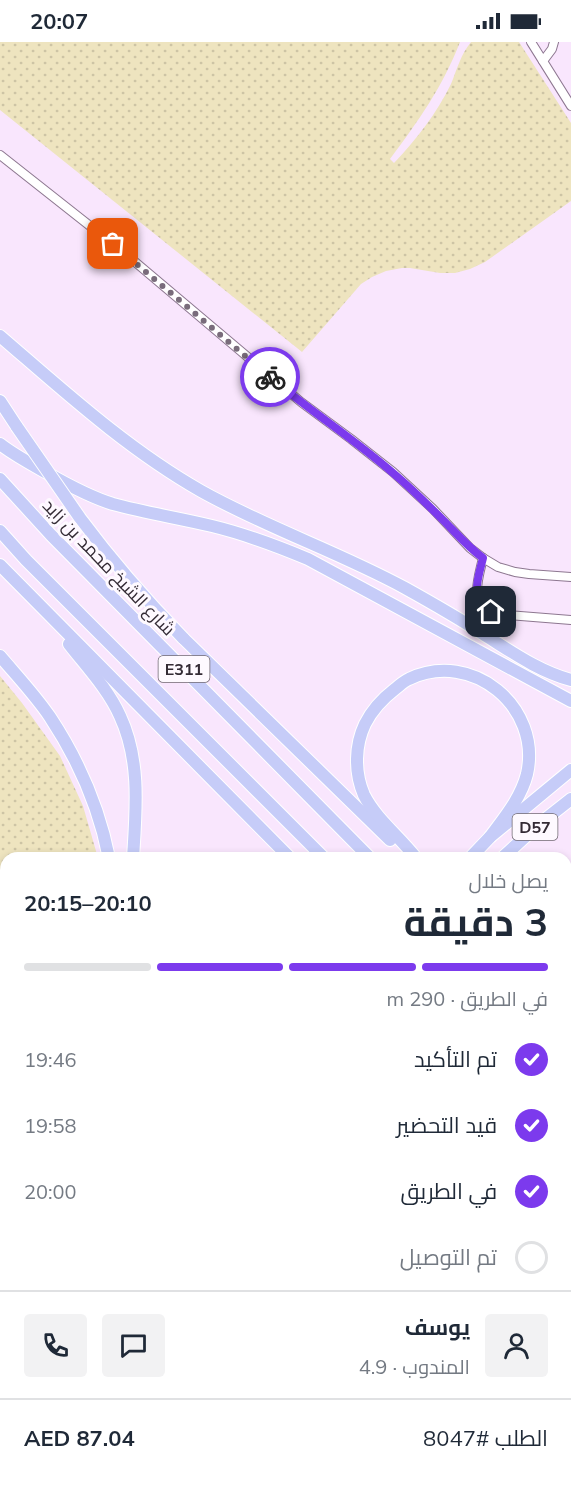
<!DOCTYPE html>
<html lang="ar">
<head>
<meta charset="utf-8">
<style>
	:root { --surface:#fff; --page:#f2f2f3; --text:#1f2937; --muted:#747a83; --line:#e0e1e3; --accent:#7c3aed }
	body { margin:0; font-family:Mulish,Cairo,sans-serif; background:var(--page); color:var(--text); direction:rtl; height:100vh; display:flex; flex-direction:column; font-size:22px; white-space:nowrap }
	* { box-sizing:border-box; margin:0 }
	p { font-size:20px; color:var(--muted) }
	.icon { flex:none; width:33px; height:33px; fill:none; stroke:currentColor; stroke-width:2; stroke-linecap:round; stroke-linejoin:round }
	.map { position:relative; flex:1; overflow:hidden; direction:ltr }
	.details { position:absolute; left:0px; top:810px; width:572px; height:636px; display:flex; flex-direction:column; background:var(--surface); border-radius:18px 18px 0 0; box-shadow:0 3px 9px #0003; direction:rtl }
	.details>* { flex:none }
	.pin { position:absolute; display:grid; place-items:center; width:51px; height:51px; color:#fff; margin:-26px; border-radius:12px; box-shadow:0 3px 9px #0006 }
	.courier { position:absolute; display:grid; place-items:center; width:60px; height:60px; margin:-30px; border:4px solid #7c3aed; border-radius:50%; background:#fff; color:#222; box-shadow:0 2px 8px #0007 }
	.summary em { font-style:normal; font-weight:700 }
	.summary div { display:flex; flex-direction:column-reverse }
	.summary { display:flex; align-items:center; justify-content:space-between; height:102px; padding:0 24px }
	h1 { font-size:39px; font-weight:700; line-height:45px }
	.bar { display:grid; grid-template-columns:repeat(4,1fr); gap:9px 6px; align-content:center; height:72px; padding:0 24px }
	.bar i { height:8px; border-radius:4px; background:var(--line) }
	.bar .active { background:var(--accent) }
	.bar p { grid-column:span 4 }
	.line { display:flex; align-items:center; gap:15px; padding:0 24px; border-top:2px solid var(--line) }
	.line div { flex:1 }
	.round { display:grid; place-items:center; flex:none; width:63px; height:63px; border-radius:6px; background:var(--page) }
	ol { padding:0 24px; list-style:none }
	li { display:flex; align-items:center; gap:18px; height:66px }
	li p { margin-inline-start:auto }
	li .icon { padding:6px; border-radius:50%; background:var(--accent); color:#fff; stroke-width:4 }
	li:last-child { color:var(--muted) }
	li i { width:33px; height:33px; border:3px solid var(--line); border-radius:50% }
	.status { display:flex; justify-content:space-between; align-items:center; height:42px; padding:0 30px; background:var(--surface); direction:ltr }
	.status svg { height:16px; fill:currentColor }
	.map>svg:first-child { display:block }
</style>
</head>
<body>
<div class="status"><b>20:07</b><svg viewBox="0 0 49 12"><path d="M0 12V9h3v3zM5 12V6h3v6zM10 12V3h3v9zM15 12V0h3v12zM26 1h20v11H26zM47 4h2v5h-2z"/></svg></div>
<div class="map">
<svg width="571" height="1446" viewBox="0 0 571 1446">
	<defs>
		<pattern id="sand-dots" width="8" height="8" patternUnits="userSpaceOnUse" patternTransform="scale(1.5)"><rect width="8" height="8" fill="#eee4bf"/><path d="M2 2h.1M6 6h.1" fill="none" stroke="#cdc4a5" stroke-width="1.8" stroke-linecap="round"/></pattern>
	</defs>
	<rect width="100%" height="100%" fill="#f9e6fd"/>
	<polygon fill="#e4dbf0" points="571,1304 571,1446 314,1446 323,1440 566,1440 566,1305"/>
	<g fill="url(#sand-dots)">
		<path d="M0 0H460C442 46 419 78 390 117L394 121C416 98 437 71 451 42 457 27 461 12 471 0H519L571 81V159L485 220 470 227 455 231H440L410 226H402L386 229 372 235 361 242 302 310 0 68Z"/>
		<polygon points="0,634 22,661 60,714 83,764 98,816 6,816 6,1440 44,1440 41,1446 0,1446"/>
	</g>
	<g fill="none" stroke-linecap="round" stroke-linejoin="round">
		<g stroke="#8d7790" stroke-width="10">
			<g id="minor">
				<polyline points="531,0 571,64"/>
				<polyline points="543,19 552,7 554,0"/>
				<polyline points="0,113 128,214 301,360 351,397 393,430 433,467 470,506 483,516 498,525 515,530 529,532 571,535"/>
				<path d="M483 516C478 538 468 563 495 572L571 578"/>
			</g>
		</g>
		<g stroke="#fff" stroke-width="14">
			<g id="highway">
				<path d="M0 294C64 349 127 407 201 449 267 486 339 510 405 546 432 561 458 576 483 592 512 610 538 629 571 638"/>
				<polyline points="0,359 17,385"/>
				<path d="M0 402C14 413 31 422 47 431 68 443 90 455 113 462 146 471 179 476 212 484 245 492 277 504 308 517L571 659"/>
				<polyline points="0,437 51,493 370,816"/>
				<polyline points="0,489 26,518 324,816"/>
				<polyline points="0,523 290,816"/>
				<polyline points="183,596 390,798"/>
				<path d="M69 602C86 624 108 647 120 674 141 719 136 768 133 816"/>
				<path d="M0 614C17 634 35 653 50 675 79 719 99 765 109 816"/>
				<path d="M416 816C400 795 376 777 364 753 354 730 355 703 365 682 372 668 382 657 395 647 399 644 404 639 409 637 472 607 542 665 527 732 521 756 504 776 490 795"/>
				<polyline points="470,816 490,795 571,728"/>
				<polyline points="502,816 538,783 571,757"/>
				<polyline points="566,916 571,910"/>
				<polyline points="566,950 571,944"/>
				<polyline points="566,966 571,972"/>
				<polyline points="566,1011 571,1017"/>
				<polyline points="566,1057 571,1063"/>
				<polyline points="566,1106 571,1113"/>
				<polyline points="566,1228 571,1224"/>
				<polyline points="566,1261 571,1258"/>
				<polyline points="566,1287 571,1285"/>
				<polyline points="49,1446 52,1440"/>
				<polyline points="92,1446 93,1440"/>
				<polyline points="102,1446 103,1440"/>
				<polyline points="145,1446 147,1440"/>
				<polyline points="240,1446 242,1440"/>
				<polyline points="259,1446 261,1440"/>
				<polyline points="295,1446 301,1440"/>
			</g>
		</g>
		<use href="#minor" stroke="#fff" stroke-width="8"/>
		<use href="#highway" stroke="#c6ccf8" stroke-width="12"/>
		<g stroke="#968898" stroke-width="2">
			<polyline points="566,864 571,857"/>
			<polyline points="133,1446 137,1440"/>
		</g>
		<g stroke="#fff" stroke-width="14" stroke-linecap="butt">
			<path id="highway-bridge" d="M17 385C38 415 59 446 80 476 112 519 146 558 183 596"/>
		</g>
		<use href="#highway-bridge" stroke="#c6ccf8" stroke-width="12"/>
	</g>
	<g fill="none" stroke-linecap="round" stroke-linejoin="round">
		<polyline stroke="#796c7b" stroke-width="6" stroke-dasharray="0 10.8" points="113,202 270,335"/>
		<path stroke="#7c3aed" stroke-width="8" d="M270 335C310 369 354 397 393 431 411 446 427 462 443 478 456 491 468 505 483 516 478 536 469 558 491 570"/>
	</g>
	<g text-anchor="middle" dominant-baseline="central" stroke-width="6" stroke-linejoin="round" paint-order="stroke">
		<g fill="#fef9ff" stroke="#716972" stroke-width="1.5">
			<rect x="158.5" y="614" width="51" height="26" rx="4.5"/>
			<rect x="512.5" y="772" width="45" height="26" rx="4.5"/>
		</g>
		<g font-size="16" font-weight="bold" fill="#342b35">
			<text x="184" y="627">E311</text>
			<text x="535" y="785">D57</text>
		</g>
		<g font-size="18" fill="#342b35" stroke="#fef9ff">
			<text transform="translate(109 525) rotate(46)">شارع الشيخ محمد بن زايد</text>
		</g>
	</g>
</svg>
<div class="pin" style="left:113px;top:202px;background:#ea580c"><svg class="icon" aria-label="bag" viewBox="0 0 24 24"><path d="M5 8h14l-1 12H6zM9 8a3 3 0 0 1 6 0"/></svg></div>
<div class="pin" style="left:491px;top:570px;background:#1f2937"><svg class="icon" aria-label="home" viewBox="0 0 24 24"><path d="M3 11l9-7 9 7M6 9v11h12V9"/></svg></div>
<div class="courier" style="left:270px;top:335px"><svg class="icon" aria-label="bike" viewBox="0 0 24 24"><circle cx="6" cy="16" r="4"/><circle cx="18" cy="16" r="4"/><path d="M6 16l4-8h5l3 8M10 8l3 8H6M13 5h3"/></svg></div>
<section class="details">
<div class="summary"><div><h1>3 دقيقة</h1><p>يصل خلال</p></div><em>20:10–20:15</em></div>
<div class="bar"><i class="active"></i><i class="active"></i><i class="active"></i><i></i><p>في الطريق · 290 m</p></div>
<ol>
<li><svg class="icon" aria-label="check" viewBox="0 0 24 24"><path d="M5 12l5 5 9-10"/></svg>تم التأكيد<p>19:46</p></li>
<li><svg class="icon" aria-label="check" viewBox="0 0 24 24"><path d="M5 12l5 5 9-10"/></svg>قيد التحضير<p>19:58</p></li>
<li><svg class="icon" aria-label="check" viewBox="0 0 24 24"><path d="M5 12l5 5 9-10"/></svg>في الطريق<p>20:00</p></li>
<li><i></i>تم التوصيل</li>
</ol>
<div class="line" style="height:108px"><a class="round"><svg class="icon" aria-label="person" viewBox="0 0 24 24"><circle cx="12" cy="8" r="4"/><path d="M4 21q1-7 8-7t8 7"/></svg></a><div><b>يوسف</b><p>المندوب · 4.9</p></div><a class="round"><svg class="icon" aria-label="chat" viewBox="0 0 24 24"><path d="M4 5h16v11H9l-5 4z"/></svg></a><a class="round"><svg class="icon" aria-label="phone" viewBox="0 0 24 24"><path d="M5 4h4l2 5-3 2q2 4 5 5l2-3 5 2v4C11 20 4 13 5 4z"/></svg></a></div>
<div class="line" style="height:78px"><div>الطلب #8047</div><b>AED 87.04</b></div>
</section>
</div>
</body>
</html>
